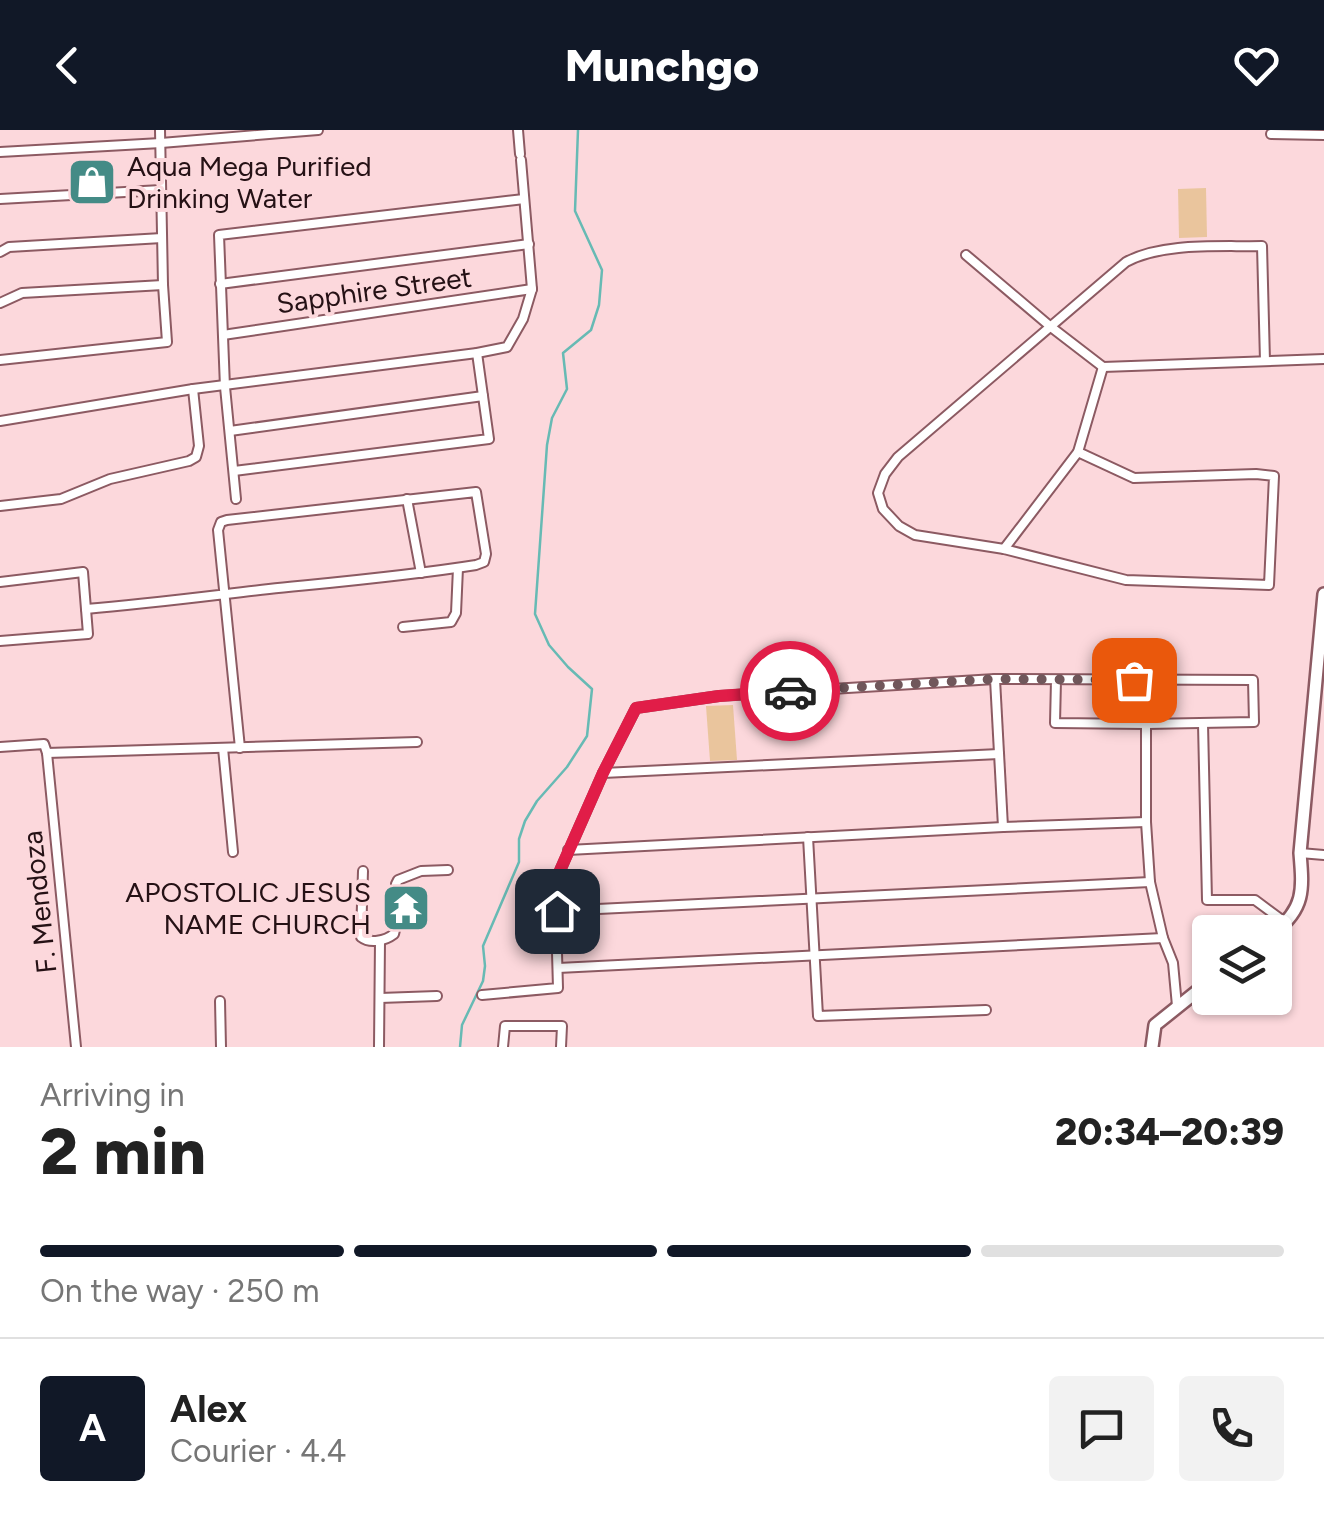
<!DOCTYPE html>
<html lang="en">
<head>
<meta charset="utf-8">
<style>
	:root { --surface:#fff; --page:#f2f2f2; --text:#222; --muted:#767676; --line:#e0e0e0; --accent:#111827 }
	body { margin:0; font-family:Figtree,sans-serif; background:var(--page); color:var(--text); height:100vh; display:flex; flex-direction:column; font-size:38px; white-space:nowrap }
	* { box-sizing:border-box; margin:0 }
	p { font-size:32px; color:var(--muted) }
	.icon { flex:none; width:55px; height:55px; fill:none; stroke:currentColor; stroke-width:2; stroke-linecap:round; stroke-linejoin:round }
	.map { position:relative; height:917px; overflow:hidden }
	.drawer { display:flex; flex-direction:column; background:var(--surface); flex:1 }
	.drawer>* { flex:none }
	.tools { position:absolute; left:1192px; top:785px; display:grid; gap:20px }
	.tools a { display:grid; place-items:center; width:100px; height:100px; border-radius:10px; background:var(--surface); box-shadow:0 2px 8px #0004; font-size:50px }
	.pin { position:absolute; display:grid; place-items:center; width:85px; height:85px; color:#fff; margin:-42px; border-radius:20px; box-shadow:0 5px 15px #0006 }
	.courier { position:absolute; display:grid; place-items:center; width:100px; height:100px; margin:-50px; border:8px solid #e11d48; border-radius:50%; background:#fff; color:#222; box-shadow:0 2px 12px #0007 }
	.overview em { font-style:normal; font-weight:800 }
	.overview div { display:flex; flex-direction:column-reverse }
	.overview { display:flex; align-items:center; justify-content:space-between; height:170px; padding:0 40px }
	h1 { font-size:65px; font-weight:800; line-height:75px }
	.bar { display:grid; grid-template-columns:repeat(4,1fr); gap:15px 10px; align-content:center; height:120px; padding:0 40px }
	.bar i { height:12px; border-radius:8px; background:var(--line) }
	.bar .current { background:var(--accent) }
	.bar p { grid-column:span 4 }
	.line { display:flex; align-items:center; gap:25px; padding:0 40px; border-top:2px solid var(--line) }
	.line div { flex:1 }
	.round { display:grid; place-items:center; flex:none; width:105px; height:105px; border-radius:10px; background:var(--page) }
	header { display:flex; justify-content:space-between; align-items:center; height:130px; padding:0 40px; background:var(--accent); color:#fff; font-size:45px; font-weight:800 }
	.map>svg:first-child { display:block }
</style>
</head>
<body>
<header><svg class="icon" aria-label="back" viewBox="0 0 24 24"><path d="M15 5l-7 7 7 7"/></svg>Munchgo<svg class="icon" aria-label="heart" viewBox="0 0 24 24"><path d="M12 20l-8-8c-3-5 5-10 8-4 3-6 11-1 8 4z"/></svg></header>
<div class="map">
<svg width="1324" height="917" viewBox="0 0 1324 917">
	<rect width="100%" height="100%" fill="#fcd8dc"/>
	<g fill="#eac59d">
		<polygon points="1206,58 1207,107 1179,108 1178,59"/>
		<polygon points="733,575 737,630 710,631 706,576"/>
	</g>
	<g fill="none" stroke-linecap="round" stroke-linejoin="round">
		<polyline stroke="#67bab4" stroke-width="2.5" points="460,917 462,895 483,851 485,836 483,816 519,732 519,709 525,691 537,671 567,637 587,606 592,559 568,537 549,515 535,484 547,315 552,288 567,259 563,223 591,200 599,175 602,140 575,81 578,0"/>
		<g stroke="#8c5a62" stroke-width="12">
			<g id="street">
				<polyline points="518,0 520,24"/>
				<polyline points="1271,4 1324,5"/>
				<polyline points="0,22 161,13 318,0"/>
				<polyline points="0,69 161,60"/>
				<polyline points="0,122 9,117 162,108"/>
				<polyline points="966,125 1051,197 1103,237 1324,229"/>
				<polyline points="220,154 529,114"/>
				<polyline points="0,173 22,163 163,155"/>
				<polyline points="223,205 532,159"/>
				<polyline points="0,230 167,212 163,155 160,0"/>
				<polyline points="0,291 193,259 477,223 507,217 523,189 532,159 521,30"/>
				<polyline points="230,301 483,266"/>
				<path d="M1078 322 1134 348 1256 344 1274 346 1269 455 1126 450 1004 419 915 405 899 396 883 379 878 363 885 344 898 327 1126 132C1163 112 1220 117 1262 116L1265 231"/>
				<polyline points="234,341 489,309 477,223"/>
				<polyline points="236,369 225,257 219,105 524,69"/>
				<polyline points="407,369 421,443"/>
				<polyline points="0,376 61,369 110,349 189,331 196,327 199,316 193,259"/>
				<polyline points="1004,419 1078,322 1103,237"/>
				<polyline points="0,452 83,442 88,504 0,511"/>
				<path d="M86 479C147 474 208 466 269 459 338 452 407 446 476 435L484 432 486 424 476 362 227 390 221 392 218 400 240 618"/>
				<polyline points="403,497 451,492 456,483 458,438"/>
				<polyline points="995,549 1003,697"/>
				<polyline points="1146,594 1146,692 1150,752 1163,808 1173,833 1177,876"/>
				<polyline points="1203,594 1207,770 1255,770 1286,793"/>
				<polyline points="0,617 44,614 47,623 417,612"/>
				<polyline points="223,618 233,722"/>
				<polyline points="47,623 76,917"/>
				<polyline points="603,643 999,624"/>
				<polyline points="808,707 818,886 986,880"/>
				<polyline points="568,720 1003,697 1146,692"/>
				<polyline points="1300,723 1324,725"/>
				<path d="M363 741 361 807C370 814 385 811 394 804L396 796V754L398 750 421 741 448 740"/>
				<polyline points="557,781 1150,752"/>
				<polyline points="558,838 1163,808"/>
				<polyline points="482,865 558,858 555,752 603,643 636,578 719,566 995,549 1253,550 1254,592 1146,594 1055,593 1056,550"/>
				<polyline points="380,868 437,866"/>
				<polyline points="220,871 221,917"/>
				<polyline points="379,917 380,811"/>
				<polyline points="503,917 505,896 562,896 561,917"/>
			</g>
		</g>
		<g stroke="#8c5a62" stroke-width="16">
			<g id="secondary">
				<path d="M1274 802C1305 779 1303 759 1300 723L1324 464"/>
				<polyline points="1152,917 1155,895 1210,851"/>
			</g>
		</g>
		<use href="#street" stroke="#fff" stroke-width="8"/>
		<use href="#secondary" stroke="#fff" stroke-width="11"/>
	</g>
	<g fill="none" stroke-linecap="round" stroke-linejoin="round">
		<polyline stroke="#70575b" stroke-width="10" stroke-dasharray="0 18" points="790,561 995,549 1134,550"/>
		<polyline stroke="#e11d48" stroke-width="12" points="557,781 555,752 603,643 636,578 719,566 790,561"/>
	</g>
	<defs>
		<g id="shop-square" transform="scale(2.5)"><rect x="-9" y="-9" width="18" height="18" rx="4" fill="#448b86" stroke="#fcd8dc"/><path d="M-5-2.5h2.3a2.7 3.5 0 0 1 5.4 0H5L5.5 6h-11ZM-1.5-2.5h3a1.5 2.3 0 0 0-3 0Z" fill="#fff"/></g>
		<g id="temple-square" transform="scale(2.5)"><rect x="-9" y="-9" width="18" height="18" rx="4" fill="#448b86" stroke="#fcd8dc"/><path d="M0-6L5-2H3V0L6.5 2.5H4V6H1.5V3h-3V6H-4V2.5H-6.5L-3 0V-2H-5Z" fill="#fff"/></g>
	</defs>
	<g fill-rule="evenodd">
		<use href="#shop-square" x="92" y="52"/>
		<use href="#temple-square" x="406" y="778"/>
	</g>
	<g text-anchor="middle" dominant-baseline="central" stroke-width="8" stroke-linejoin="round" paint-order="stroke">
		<g font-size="28" fill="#251115" stroke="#fcd8dc" text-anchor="start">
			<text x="127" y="36">Aqua Mega Purified<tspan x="127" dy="32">Drinking Water</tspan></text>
			<text x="371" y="762" text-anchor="end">APOSTOLIC JESUS<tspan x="371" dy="32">NAME CHURCH</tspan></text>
		</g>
		<g font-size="28" fill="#251115" stroke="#fcd8dc">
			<text transform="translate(374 160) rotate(-8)">Sapphire Street</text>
			<text transform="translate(39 772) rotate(-96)">F. Mendoza</text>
		</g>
	</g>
</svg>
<div class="tools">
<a><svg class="icon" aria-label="layers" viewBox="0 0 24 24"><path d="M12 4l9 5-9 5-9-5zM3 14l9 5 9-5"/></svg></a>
</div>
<div class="pin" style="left:1134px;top:550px;background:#ea580c"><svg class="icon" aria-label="bag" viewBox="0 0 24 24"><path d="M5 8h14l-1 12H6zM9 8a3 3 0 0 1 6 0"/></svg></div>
<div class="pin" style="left:557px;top:781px;background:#1f2937"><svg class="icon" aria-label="home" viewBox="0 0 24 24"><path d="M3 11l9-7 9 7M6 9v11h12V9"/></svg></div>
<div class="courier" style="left:790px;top:561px"><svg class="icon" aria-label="car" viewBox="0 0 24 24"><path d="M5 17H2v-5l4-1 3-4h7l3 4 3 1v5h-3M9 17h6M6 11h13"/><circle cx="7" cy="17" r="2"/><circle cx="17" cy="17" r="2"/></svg></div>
</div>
<section class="drawer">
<div class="overview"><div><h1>2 min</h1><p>Arriving in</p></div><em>20:34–20:39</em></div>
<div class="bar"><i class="current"></i><i class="current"></i><i class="current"></i><i></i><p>On the way · 250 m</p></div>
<div class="line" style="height:180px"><b class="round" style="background:var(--accent);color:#fff">A</b><div><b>Alex</b><p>Courier · 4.4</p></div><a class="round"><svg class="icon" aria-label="chat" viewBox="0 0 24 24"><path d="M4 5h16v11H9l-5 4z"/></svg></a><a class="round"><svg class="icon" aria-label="phone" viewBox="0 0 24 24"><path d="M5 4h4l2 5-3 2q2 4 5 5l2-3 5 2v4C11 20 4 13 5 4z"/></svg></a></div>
</section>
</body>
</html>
